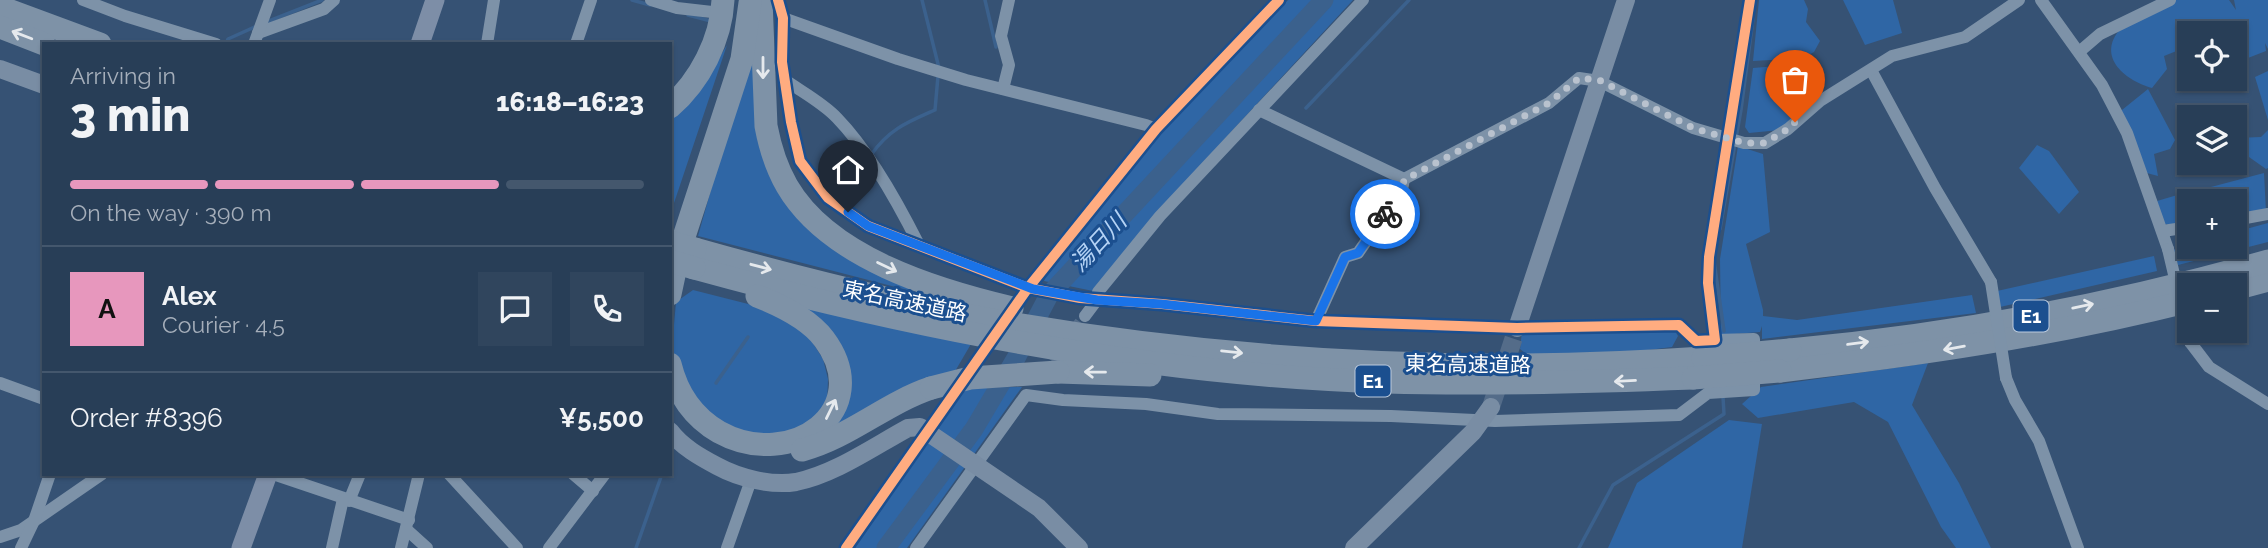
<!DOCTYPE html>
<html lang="en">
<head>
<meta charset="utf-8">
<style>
	:root { --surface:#283e57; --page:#30455d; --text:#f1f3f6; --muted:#a5aeba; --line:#44576d; --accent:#e797bd }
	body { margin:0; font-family:Raleway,"Noto Sans JP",sans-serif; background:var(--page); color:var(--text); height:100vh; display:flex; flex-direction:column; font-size:26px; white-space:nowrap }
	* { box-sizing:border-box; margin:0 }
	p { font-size:23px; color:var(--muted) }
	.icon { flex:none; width:38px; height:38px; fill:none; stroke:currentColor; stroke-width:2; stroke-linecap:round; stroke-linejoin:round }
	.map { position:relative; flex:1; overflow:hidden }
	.sheet { position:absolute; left:42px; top:42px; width:630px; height:434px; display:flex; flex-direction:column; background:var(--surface); border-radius:0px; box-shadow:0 2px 5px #0004,0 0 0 2px var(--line) }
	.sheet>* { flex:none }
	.tools { position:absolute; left:2177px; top:21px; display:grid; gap:14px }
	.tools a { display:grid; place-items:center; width:70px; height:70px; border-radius:0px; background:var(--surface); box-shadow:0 2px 5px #0004,0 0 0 2px var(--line); font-size:35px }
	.pin { position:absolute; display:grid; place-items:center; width:60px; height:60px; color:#fff; margin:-72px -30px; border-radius:50% 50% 50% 0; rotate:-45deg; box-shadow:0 0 7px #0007 }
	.pin .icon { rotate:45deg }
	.courier { position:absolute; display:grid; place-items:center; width:70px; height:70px; margin:-35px; border:5px solid #1a73e8; border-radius:50%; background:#fff; color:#222; box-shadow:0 2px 9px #0007 }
	.headline em { font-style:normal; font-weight:800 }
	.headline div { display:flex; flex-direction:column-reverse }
	.headline { display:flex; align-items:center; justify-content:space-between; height:119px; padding:0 28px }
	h1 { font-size:46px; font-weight:800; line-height:52px }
	.bar { display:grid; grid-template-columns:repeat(4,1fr); gap:10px 7px; align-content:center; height:84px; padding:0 28px }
	.bar i { height:9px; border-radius:5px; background:var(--line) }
	.bar .current { background:var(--accent) }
	.bar p { grid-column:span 4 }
	.line { display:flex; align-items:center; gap:18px; padding:0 28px; border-top:2px solid var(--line) }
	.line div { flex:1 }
	.round { display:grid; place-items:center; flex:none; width:74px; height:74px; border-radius:0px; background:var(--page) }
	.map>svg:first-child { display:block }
</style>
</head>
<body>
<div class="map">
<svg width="2268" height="548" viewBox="0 0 2268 548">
	<rect width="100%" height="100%" fill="#365274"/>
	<g fill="#2f66a5">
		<polygon points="1288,0 1353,0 1230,133 1098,292 1044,281 1054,255 1162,131"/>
		<polygon points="1759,0 1804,0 1808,9 1806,22 1820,41 1814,52 1803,58 1753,61"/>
		<polygon points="1843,0 1893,0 1902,33 1865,45"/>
		<path d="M2171 0H2229L2236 10 2234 0H2268V49L2265 43 2266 51 2235 63V33H2189V46L2164 56 2167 69 2152 88C2124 80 2094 55 2123 26 2133 16 2158 7 2171 0Z"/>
		<polygon points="727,45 670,215 670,118 711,71"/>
		<polygon points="750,51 757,53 762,133 830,241 915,292 698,236"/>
		<polygon points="1791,65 1794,94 1809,100 1781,130 1749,133 1745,127 1753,68"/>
		<polygon points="2268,71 2268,120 2255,77"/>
		<polygon points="2148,89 2175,140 2170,149 2154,154 2158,176 2143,172 2117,114"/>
		<polygon points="2268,130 2268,168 2266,169 2249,157 2235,158 2235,138 2261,137"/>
		<polygon points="2037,145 2049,151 2079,192 2059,214 2019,168"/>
		<polygon points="1738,146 1763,154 1770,232 1746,244 1763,310 1763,316 1797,320 1972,295 1976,313 1762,339 1762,326 1760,332 1721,335 1720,259"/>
		<polygon points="2264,173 2266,212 2235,218 2235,201 2189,201 2189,226 2164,224 2157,201 2191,191 2190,195 2192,192"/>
		<polygon points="2268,223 2268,242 2178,265 2173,250 2189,245 2189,247 2235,247 2235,232"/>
		<polygon points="2154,256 2157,271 2000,307 1997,291"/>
		<polygon points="693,290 760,307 806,332 823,359 828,379 827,405 812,423 769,439 721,423 692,400 680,374 672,347 676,302"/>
		<polygon points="797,303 971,344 954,373 825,432 844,395"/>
		<polygon points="1673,327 1678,336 1672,347 1594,357 1529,356 1520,349 1522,331"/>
		<polygon points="1928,363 1912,405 1959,483 1991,548 1956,548 1941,527 1888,422 1854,402 1758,418 1742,404 1761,387"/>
		<polygon points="1022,387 907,548 855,548 965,388"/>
		<polygon points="1729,420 1762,424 1742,548 1608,548 1637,483"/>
	</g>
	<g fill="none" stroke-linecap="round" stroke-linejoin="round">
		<g stroke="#3b618d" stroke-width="3.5">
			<polyline points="632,0 650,5"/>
			<polyline points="922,0 939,68"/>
			<polyline points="985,0 996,47"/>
			<polyline points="688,15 711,21"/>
			<polyline points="264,23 322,0"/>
			<polyline points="226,44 228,39 257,26"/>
			<polyline points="1306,108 1409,0"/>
			<path d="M871 155C889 129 908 122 935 110L938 76"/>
			<polyline points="843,198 867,162"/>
			<polyline points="1720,229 1741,110 1753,19"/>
			<polyline points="1714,261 1724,331"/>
			<polyline points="716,383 748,337"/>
			<polyline points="670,453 673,448"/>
			<polyline points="636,548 662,474"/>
			<polyline points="1579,548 1613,485 1724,414 1723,397"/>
		</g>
		<polyline stroke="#3b618d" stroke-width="19" points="886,548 974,429 1016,358 1049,295 1324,0"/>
		<polyline stroke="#546c89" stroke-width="12" stroke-dasharray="12 6" stroke-linecap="butt" points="1052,361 1085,316"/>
		<polyline stroke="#546c89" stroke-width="18" stroke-dasharray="18 9" stroke-linecap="butt" points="1491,407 1517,328"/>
		<g stroke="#7d92a8" stroke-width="12">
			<polyline points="83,0 125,16 216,44"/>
			<polyline points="651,0 677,8 712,12"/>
			<polyline points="778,0 783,18 782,62 791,122 800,161 828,198 868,226 1028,288 1016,304"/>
			<polyline points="1279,0 1156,129 1028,288 1080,298 1162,304 1316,321 1517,328 1679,325 1696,341 1715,340 1708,283 1709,257 1750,0"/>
			<polyline points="2041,0 2102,85 2127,133 2168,249"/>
			<polyline points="783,18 898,59 966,80 1146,125 1156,129"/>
			<polyline points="258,33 324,9 334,0"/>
			<polyline points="254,44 270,0"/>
			<polyline points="487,44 494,0"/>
			<polyline points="576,44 591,0"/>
			<polyline points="2079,52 2100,34 2170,0"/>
			<polyline points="1871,70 1935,188 1991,282"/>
			<path d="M785 80C802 92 823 103 837 118 870 152 898 203 919 245"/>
			<polyline points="1003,89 1009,65 1001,36 1009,0"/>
			<polyline points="1259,110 1404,179"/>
			<polyline points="1404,179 1549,103 1579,78 1599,81 1693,128 1744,143 1765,143 1788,129 1820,101 1892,56 1965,37 2019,0"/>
			<polyline points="2235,220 2268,214"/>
			<polyline points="2163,231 2189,227"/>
			<polyline points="1085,316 1097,300 1098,292 1160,216 1363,0"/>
			<polyline points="1316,321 1345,257 1358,253 1402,190 1404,179"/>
			<polyline points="2190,342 2209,367 2268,404"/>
			<polyline points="2006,378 2015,400 2039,441 2078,548"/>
			<polyline points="0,383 44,399"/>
			<polyline points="273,474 409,520"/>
			<polyline points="449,474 517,548"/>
			<polyline points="573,474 593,491"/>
			<polyline points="349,501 360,474"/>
			<polyline points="406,529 427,548"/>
			<polyline points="0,537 21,530 102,474"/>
			<polyline points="21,548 34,521 50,474"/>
			<polyline points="332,548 343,499"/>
			<polyline points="401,548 419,474"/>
			<polyline points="549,548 605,474"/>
			<polyline points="727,548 751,480"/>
			<polyline points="846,548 985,349"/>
			<polyline points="916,548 1026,395 1063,400 1146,404 1218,414 1391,416 1495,421 1679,415 1708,393 1754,390 1754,339 1715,340"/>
		</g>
		<g stroke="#798da4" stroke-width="18">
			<polyline points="0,69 44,85"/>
			<polyline points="1517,328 1626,0"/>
			<path d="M670 431C682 447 700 457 717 466 739 478 771 486 796 482 835 474 873 447 908 428L920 427 1039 508 1079 548"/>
			<polyline points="1354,548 1473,432 1491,407"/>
		</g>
		<g stroke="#7d8ea7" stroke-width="19">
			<polyline points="420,44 435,0"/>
			<polyline points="241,548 268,474"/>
		</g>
		<g stroke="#7e92a7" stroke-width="23">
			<path d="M761 0 766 126C770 147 776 167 787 186 829 258 936 290 1012 308"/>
			<polyline points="0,7 100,44"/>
			<polyline points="0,27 44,44"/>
			<path d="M670 107C700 81 721 40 723 0"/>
			<path d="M695 249C798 278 903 305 1009 323 1238 362 1472 374 1703 358"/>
			<path d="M694 268C919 330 1152 375 1386 382 1489 385 1591 382 1693 378"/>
			<polyline points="2235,289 2268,280"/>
			<polyline points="670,294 679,252 742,59 750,3"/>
			<path d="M1790 350C1952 335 2112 305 2268 261"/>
			<path d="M670 364C677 393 693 417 719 432 791 472 877 410 824 339 809 319 780 305 757 296"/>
			<path d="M1780 371C1918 355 2054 335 2189 301"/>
			<polyline points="1058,372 1150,375"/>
			<path d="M802 450C848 438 886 403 931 388"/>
		</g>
		<g stroke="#7d92a8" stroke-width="12">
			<polyline points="2168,249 2190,342"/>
			<polyline points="1991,282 2006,378"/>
		</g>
		<g stroke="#7e92a7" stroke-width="23">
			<polyline points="670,242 695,249"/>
			<polyline points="670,261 694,268"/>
			<polyline points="1703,358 1790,350"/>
			<polyline points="1693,378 1780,371"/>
			<polyline points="931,388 970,378 1058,372"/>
		</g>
		<g stroke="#1b4f8f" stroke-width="15">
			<g id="cycleway">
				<polyline points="778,0 783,18 782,62 791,122 800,161 828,198 868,226 1028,288 846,548"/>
				<polyline points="1279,0 1156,129 1028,288 1080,298 1162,304 1316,321 1517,328 1679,325 1696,341 1715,340 1708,283 1709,257 1750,0"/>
			</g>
		</g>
		<use href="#cycleway" stroke="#ffac80" stroke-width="10"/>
	</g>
	<defs><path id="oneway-shaft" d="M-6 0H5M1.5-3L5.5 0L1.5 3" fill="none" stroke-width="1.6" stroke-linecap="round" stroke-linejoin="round" transform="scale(1.75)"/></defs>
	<g stroke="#e5e9ed">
		<use href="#oneway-shaft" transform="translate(22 35) rotate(-159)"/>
		<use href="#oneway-shaft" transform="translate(763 68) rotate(90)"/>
		<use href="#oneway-shaft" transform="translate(761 267) rotate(15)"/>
		<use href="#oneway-shaft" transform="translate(887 267) rotate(26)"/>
		<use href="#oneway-shaft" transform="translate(2083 306) rotate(-12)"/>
		<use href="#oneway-shaft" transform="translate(1858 343) rotate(-8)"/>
		<use href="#oneway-shaft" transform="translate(1954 348) rotate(170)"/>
		<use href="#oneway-shaft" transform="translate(1232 352) rotate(6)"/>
		<use href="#oneway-shaft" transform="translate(1095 372) rotate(-179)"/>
		<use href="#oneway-shaft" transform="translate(1625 381) rotate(177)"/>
		<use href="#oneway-shaft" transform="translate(831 409) rotate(-64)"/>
	</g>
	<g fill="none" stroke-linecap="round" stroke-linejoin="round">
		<polyline stroke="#b9c2ce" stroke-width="7" stroke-dasharray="0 12.6" points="1385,214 1402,190 1404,180 1549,103 1579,78 1599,80 1693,128 1744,143 1765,143 1788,129 1795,122"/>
		<polyline stroke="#1a73e8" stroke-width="9" points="848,212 868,226 1033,289 1097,300 1161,304 1316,321 1345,257 1358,253 1385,214"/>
	</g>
	<g text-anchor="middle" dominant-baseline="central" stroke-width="6" stroke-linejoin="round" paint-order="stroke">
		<g fill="#1b4f8f" stroke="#bbcadd" stroke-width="2">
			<rect x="2013.5" y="300.5" width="35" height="31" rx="5"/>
			<rect x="1355.5" y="365.5" width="35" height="31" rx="5"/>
		</g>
		<g font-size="19" font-weight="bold" fill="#fff">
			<text x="2031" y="316">E1</text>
			<text x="1373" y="381">E1</text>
		</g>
		<g font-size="21" fill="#fff" stroke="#1b4f8f">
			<text transform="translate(905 301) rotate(12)">東名高速道路</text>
			<text transform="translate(1468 364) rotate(1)">東名高速道路</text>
		</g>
		<g font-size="23" font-style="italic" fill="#b5d3f5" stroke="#1b4f8f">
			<text transform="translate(1098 242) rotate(-47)">湯日川</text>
		</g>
	</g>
</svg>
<div class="tools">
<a><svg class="icon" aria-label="locate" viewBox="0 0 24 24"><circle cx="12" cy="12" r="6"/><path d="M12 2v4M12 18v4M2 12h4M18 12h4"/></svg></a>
<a><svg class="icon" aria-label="layers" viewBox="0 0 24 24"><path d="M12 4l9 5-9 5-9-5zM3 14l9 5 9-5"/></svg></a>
<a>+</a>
<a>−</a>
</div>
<div class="pin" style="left:1795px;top:122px;background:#ea580c"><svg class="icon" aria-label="bag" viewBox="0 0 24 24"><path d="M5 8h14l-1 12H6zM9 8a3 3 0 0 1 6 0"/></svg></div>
<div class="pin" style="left:848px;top:212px;background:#1f2937"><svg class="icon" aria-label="home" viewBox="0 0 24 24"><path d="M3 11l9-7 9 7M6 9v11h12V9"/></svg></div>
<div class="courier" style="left:1385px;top:214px"><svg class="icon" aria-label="bike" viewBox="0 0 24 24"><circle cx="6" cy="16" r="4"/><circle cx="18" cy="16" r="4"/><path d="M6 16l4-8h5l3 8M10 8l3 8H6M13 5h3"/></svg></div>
<section class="sheet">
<div class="headline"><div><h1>3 min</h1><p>Arriving in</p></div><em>16:18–16:23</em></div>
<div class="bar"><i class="current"></i><i class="current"></i><i class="current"></i><i></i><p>On the way · 390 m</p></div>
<div class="line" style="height:126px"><b class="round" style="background:var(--accent);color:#111">A</b><div><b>Alex</b><p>Courier · 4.5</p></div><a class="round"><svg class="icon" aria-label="chat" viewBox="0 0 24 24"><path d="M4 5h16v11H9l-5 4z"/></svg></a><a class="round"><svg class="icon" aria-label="phone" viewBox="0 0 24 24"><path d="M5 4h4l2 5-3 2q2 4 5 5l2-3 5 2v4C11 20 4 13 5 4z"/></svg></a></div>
<div class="line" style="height:91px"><div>Order #8396</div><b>¥5,500</b></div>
</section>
</div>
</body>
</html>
